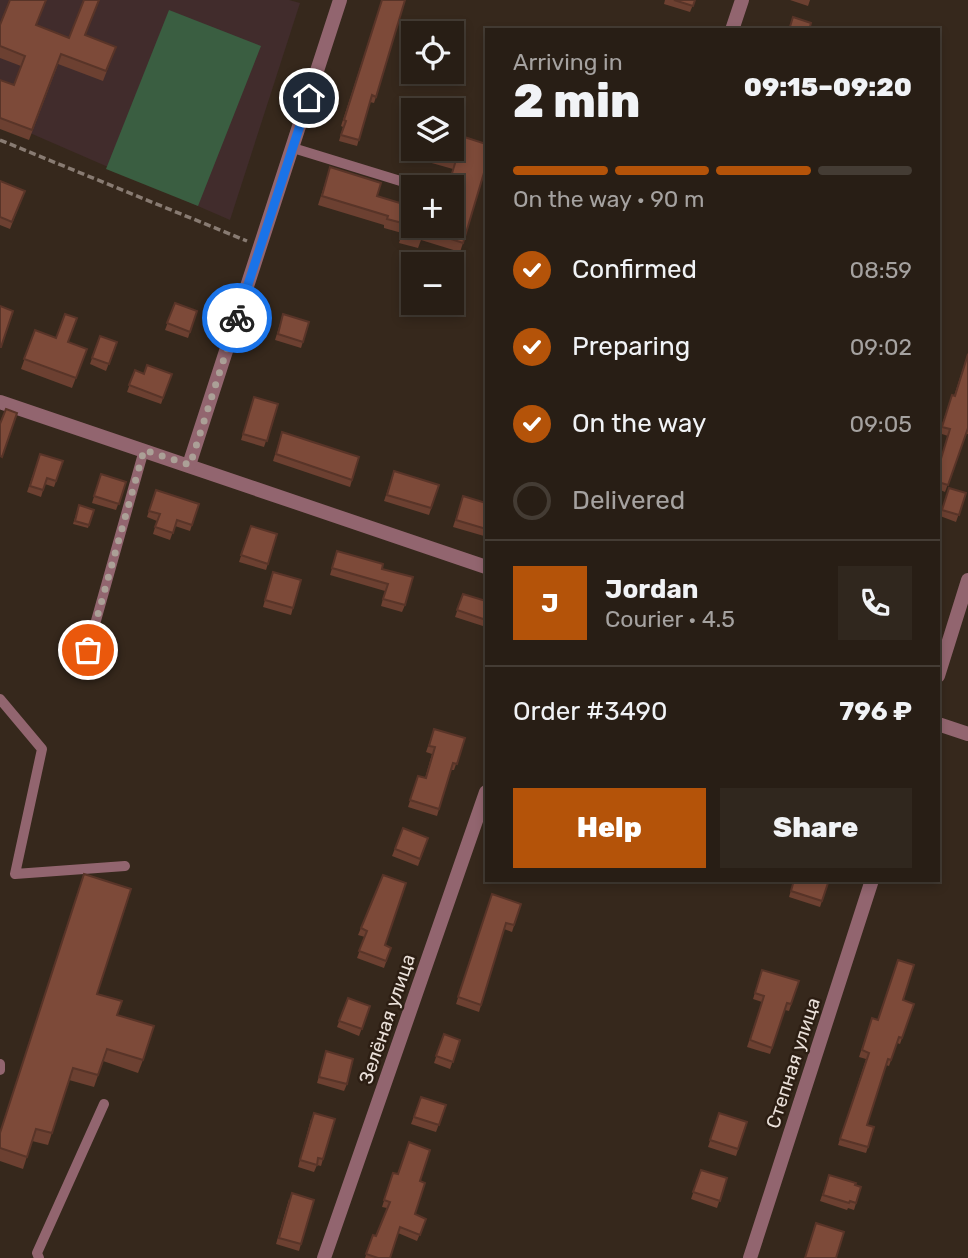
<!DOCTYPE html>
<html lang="en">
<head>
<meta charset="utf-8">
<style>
	:root { --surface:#281e15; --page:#30271e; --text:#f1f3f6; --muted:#a5a2a0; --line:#443c34; --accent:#b45309 }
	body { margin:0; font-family:Rubik,sans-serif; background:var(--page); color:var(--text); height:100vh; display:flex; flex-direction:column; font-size:26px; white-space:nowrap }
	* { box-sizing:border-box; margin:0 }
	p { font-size:23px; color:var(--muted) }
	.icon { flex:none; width:38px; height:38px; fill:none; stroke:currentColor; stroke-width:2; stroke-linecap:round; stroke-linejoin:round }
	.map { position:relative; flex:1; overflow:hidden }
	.side { position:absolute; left:485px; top:28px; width:455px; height:854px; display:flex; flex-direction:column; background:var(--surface); border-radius:0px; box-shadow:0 4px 10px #0003,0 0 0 2px var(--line) }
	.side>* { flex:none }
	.tools { position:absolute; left:401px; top:21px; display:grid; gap:14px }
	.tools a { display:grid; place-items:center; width:63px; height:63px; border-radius:0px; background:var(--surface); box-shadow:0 4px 10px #0003,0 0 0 2px var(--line); font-size:35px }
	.pin { position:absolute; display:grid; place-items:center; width:60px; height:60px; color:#fff; margin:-30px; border:4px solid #fff; border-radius:50%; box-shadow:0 2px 7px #0007 }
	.courier { position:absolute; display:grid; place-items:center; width:70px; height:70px; margin:-35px; border:5px solid #1a73e8; border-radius:50%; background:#fff; color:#222; box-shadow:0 2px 9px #0007 }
	.headline em { font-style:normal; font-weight:800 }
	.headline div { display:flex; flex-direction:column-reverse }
	.headline { display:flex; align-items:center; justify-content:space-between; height:119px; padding:0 28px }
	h1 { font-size:46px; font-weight:800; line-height:52px }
	.bar { display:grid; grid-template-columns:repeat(4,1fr); gap:10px 7px; align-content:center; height:84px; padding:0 28px }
	.bar i { height:9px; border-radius:5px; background:var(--line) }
	.bar .active { background:var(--accent) }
	.bar p { grid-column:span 4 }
	.line { display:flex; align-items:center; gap:18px; padding:0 28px; border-top:2px solid var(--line) }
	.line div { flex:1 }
	.round { display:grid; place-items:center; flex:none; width:74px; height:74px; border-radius:0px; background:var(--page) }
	ol { padding:0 28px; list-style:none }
	li { display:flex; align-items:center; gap:21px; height:77px }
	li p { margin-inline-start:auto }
	li .icon { padding:7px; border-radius:50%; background:var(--accent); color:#fff; stroke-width:4 }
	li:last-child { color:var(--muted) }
	li i { width:38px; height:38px; border:4px solid var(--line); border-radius:50% }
	.button { display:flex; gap:14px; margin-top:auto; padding:14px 28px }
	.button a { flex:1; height:80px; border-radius:0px; background:var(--accent); color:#fff; font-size:28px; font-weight:800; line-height:80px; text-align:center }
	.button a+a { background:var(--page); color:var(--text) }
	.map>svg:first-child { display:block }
</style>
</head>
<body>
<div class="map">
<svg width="968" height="1258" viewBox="0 0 968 1258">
	<rect width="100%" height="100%" fill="#36281c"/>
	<polygon fill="#412c2c" points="0,0 289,0 300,3 230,220 0,120"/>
	<polygon fill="#3a5e41" points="169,10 261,46 198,206 106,169"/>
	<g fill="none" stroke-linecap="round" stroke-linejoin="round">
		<polyline stroke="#887b72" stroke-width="3.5" stroke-dasharray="7 3.5" stroke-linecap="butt" points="0,140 247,241"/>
		<g stroke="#92656f" stroke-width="10">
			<polyline points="293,148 420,187"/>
			<polyline points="81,674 144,450"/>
			<polyline points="0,699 42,749 15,874 125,866"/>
			<polyline points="0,1064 0,1070"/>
			<polyline points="39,1258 37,1253 104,1104"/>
		</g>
		<g stroke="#92656f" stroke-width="14">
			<polyline points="732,30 742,0"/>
			<polyline points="0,402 486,567"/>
			<polyline points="189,465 340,0"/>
			<polyline points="938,676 968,580"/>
			<polyline points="938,724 968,734"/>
			<polyline points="324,1258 486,792"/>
			<polyline points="750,1258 872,880"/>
		</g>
	</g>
	<g fill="#6c4031">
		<polygon points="382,0 376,97 374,103 370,102 357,146 339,141 343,127 341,126"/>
		<polygon points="665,0 695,0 690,12 664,4"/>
		<polygon points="790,0 810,0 808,6"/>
		<polygon points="0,25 37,25 69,38 85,35 116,47 103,81 58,64 29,140 0,129 0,80 14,85 21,66 0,58"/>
		<polygon points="486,144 463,243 460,252 421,240 418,248 399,243 402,233 384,228 384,225 318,205 327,177 452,226 453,169 421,160 425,149 452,149"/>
		<polygon points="0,181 25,191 10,229 0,225"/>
		<polygon points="175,303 197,311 188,338 165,330"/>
		<polygon points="283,314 309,322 301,348 275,340"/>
		<polygon points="35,330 87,349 72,388 21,369"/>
		<polygon points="100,336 117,342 106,371 90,364"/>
		<polygon points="968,353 968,434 966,434 945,492 938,489 938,461 940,461 948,436 939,433 952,395 954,396"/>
		<polygon points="135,370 144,374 172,374 161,404 127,392"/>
		<polygon points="254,397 278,404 264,447 241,440"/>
		<polygon points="282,432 359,457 350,487 273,461"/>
		<polygon points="40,454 63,461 54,487 45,484 41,497 27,492"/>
		<polygon points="394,471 439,485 429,515 384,501"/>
		<polygon points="101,474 126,482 116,510 92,503"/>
		<polygon points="949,488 966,493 956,522 940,516"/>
		<polygon points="156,490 199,504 190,531 175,526 170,540 153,534 157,521 147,517"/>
		<polygon points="463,496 486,529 484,536 453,527"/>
		<polygon points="79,505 94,510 88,528 73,524"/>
		<polygon points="251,526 277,534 266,570 239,562"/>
		<polygon points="335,558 382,569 405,605 402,612 381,606 385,591 330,575"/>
		<polygon points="271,579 293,608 291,615 263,607"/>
		<polygon points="463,594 486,601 486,627 455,617"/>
		<polygon points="434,729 465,738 454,770 451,770 437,816 408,807 418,776 425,778 432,754 426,752"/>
		<polygon points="403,828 428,838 418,866 392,856"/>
		<polygon points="383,875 385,945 391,948 384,968 357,958 365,937 358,935"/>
		<polygon points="794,880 829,880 820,907 789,897"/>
		<polygon points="492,894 521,904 512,932 504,929 479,1012 456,1004"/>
		<polygon points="762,970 799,981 789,1011 785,1010 770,1054 747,1047 762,1002 753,999"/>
		<polygon points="97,994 117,1015 143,1060 138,1073 103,1061 94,1087 69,1080 48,1145 32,1141 23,1169 0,1161 0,1131"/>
		<polygon points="348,998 370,1006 359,1036 337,1027"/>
		<polygon points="903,1000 914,1004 900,1044 897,1043 889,1066 886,1065 867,1125 868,1147 866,1153 838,1145 866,1059 859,1057 872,1018 878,1020"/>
		<polygon points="444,1034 460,1040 450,1069 434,1063"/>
		<polygon points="326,1051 347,1084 344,1091 317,1083"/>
		<polygon points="421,1097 446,1105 436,1132 411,1124"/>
		<polygon points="719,1113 747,1122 736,1156 708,1147"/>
		<polygon points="311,1119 323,1159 321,1166 317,1165 314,1172 298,1167"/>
		<polygon points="701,1170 727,1178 717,1208 691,1199"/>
		<polygon points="829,1175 861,1187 854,1210 848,1208 847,1210 820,1201"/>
		<polygon points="391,1179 420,1181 415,1214 426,1219 417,1241 398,1233 390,1258 365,1258 373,1235 376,1236 387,1208 382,1207"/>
		<polygon points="289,1199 301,1244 299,1251 276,1244"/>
	</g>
	<g fill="#7d4a39" stroke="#583428" stroke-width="2">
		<polygon points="10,0 46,0 36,25 69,38 84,0 99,0 85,35 116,47 106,71 61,54 32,130 0,118 0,80 14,85 25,56 0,46 0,25"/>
		<polygon points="382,0 405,0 376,97 372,95 359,140 341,135 346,121 344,120"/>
		<polygon points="674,0 695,0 693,6"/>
		<polygon points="793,17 811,23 809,30 789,30"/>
		<polygon points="452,133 486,144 486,166 463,243 424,230 421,239 403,233 406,224 387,219 388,216 322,196 330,167 381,183 377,196 413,207 413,226 452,226 452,187 448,187 456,160 425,151 426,149 452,149"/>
		<polygon points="0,181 25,191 12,222 0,217"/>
		<polygon points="175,303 197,311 190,332 167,323"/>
		<polygon points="0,306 13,311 1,347 0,347"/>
		<polygon points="65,314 77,318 68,342 87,349 76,378 24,359 35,330 56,338"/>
		<polygon points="283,314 309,322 303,342 278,334"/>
		<polygon points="100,336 117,342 109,364 92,358"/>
		<polygon points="968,354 968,428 948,485 938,482 938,461 940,462 950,429 942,427 952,395 955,396"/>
		<polygon points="147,365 172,374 163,398 129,385 135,370 144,374"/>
		<polygon points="254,397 278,404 267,441 243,434"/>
		<polygon points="6,409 17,413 2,457 0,456 0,424"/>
		<polygon points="282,432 359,457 352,480 276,454"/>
		<polygon points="40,454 63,461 56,481 47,478 43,490 30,486"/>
		<polygon points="394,471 439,485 431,508 387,495"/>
		<polygon points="101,474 126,482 119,504 94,496"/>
		<polygon points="949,488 966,493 959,515 942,510"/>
		<polygon points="156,490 199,504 192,525 177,520 173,533 155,527 160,514 149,511"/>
		<polygon points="463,496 486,503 486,529 456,520"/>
		<polygon points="79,505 94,510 89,525 75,521"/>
		<polygon points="251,526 277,534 268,564 241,555"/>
		<polygon points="337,551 383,564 382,569 413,577 405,605 383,599 388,584 332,568"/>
		<polygon points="273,572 301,580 293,608 265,600"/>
		<polygon points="463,594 486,601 486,620 457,610"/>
		<polygon points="434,729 465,738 457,764 453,763 439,809 410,800 418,776 426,778 435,747 429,746"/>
		<polygon points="403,828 428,838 420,859 395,849"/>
		<polygon points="84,874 131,889 97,994 122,1001 117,1015 154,1026 143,1060 107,1049 98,1075 73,1068 52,1133 36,1129 27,1157 0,1148 0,1133"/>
		<polygon points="383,875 406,883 385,945 391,948 386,961 359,951 367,931 361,928"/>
		<polygon points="794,880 829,880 822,901 791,891"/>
		<polygon points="492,894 521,904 514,925 506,923 481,1005 458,997"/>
		<polygon points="898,960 914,965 903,1000 914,1004 902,1038 899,1037 891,1060 888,1059 867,1125 874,1127 868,1147 840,1139 869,1053 862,1050 872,1018 878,1020"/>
		<polygon points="762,970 799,981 791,1004 787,1003 772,1048 750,1040 764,996 755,993"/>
		<polygon points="348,998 370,1006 362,1029 339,1021"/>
		<polygon points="444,1034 460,1040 453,1062 436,1056"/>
		<polygon points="326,1051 353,1059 347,1084 319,1077"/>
		<polygon points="421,1097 446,1105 439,1125 414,1117"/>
		<polygon points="314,1113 335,1119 323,1159 318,1158 317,1165 300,1160"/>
		<polygon points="719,1113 747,1122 738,1149 710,1140"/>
		<polygon points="409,1142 430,1150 420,1181 425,1183 415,1214 426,1219 420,1235 400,1227 390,1258 378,1258 366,1254 373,1235 376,1236 390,1202 384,1200 393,1173 398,1174"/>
		<polygon points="701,1170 727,1178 720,1201 693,1192"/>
		<polygon points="829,1175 856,1183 855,1185 861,1187 856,1203 850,1201 849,1203 823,1195"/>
		<polygon points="292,1193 314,1200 301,1244 279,1238"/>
		<polygon points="816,1223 844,1232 836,1258 805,1258"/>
	</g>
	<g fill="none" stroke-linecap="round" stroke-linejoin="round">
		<polyline stroke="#aba097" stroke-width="7" stroke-dasharray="0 12.6" points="88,650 144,450 190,465 237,318"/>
		<polyline stroke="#1a73e8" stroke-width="9" points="237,318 309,98"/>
	</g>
	<g text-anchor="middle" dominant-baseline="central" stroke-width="5" stroke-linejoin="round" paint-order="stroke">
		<g font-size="19" fill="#eae0d9" stroke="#2c1e13">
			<text transform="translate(387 1019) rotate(-71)">Зелёная улица</text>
			<text transform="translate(793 1063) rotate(-72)">Степная улица</text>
		</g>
	</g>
</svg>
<div class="tools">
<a><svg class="icon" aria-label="locate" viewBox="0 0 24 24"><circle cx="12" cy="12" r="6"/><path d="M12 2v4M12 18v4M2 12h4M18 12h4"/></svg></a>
<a><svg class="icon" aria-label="layers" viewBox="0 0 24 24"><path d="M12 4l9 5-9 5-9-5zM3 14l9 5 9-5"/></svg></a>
<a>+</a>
<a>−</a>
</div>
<div class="pin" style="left:88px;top:650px;background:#ea580c"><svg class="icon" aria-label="bag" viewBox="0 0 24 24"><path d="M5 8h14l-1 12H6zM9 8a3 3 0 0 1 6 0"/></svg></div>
<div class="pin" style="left:309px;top:98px;background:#1f2937"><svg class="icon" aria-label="home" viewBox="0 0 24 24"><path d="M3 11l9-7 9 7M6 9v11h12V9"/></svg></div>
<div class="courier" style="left:237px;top:318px"><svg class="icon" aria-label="bike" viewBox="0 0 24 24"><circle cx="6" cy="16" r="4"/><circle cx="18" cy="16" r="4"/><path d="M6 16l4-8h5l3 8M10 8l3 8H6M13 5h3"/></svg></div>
<section class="side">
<div class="headline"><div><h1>2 min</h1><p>Arriving in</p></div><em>09:15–09:20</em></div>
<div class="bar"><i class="active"></i><i class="active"></i><i class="active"></i><i></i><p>On the way · 90 m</p></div>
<ol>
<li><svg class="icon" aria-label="check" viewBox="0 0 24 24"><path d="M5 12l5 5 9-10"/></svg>Confirmed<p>08:59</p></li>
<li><svg class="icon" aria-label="check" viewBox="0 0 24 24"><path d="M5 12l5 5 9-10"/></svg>Preparing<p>09:02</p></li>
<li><svg class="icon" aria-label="check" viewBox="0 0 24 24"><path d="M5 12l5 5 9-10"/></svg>On the way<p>09:05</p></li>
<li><i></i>Delivered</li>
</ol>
<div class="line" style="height:126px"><b class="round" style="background:var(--accent);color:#fff">J</b><div><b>Jordan</b><p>Courier · 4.5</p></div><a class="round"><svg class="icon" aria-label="phone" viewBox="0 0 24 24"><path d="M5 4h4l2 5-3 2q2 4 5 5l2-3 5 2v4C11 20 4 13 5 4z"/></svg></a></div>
<div class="line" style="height:91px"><div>Order #3490</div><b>796 ₽</b></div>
<div class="button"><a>Help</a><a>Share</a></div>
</section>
</div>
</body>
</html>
